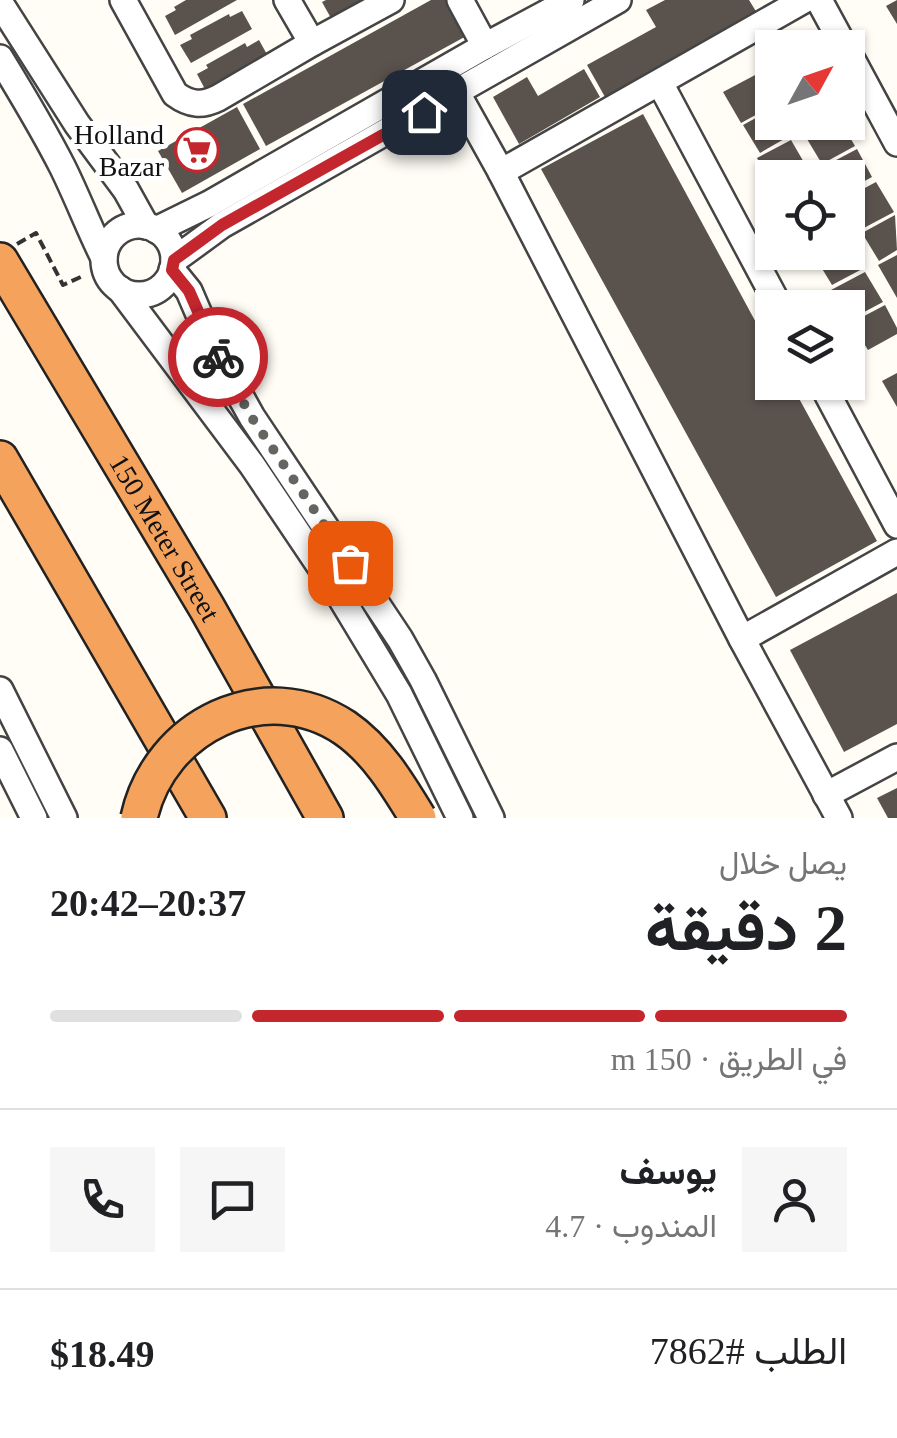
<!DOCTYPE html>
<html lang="ar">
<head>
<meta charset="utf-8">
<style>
	:root { --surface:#fff; --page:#f6f6f6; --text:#202124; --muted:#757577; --line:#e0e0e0; --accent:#c4262e }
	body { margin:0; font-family:"Times New Roman",Vazirmatn,serif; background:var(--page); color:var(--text); direction:rtl; height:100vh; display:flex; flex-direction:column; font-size:38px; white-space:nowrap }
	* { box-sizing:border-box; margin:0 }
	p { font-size:32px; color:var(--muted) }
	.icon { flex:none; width:55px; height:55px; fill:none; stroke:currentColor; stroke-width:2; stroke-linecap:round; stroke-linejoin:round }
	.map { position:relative; height:818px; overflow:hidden; direction:ltr }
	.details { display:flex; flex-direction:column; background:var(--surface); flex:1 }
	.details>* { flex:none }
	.needle { width:65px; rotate:50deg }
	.buttons { position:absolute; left:755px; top:30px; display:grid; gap:20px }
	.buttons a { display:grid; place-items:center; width:110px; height:110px; border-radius:0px; background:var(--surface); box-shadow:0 2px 8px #0004; font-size:50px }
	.pin { position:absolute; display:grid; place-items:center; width:85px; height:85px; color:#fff; margin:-42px; border-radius:20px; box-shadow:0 5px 15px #0006 }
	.courier { position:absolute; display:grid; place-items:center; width:100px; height:100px; margin:-50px; border:8px solid #c4262e; border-radius:50%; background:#fff; color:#222; box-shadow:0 2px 12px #0007 }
	.head em { font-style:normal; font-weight:700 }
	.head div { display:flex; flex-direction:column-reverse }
	.head { display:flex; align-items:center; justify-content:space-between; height:170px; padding:0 50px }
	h1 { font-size:65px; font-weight:700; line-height:75px }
	.bar { display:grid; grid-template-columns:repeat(4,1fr); gap:15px 10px; align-content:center; height:120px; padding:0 50px }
	.bar i { height:12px; border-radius:8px; background:var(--line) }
	.bar .selected { background:var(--accent) }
	.bar p { grid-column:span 4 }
	.line { display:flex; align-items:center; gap:25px; padding:0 50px; border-top:2px solid var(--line) }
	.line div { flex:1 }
	.round { display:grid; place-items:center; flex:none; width:105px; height:105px; border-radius:0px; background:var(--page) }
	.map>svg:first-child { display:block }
</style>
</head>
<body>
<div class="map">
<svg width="897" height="818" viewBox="0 0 897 818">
	<rect width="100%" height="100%" fill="#fffdf5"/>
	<g fill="#5a524d">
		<polygon points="186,0 237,0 175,35 165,16 176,10 174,7"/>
		<polygon points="326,0 369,0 332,20 322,2"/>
		<polygon points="431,0 451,0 470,34 266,146 243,104"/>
		<polygon points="665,0 749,0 757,13 605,97 587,65 656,27 646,10"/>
		<polygon points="897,0 897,24 886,6"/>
		<polygon points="242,11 252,29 191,63 180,45 192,39 190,35 229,14 230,17"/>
		<polygon points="259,40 269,58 207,93 197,74 208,68 206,65 245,43 247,47"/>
		<polygon points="584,69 600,97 519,144 493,97 527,77 538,96"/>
		<polygon points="757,74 772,101 772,106 741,123 723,92"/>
		<polygon points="237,107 260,149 182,193 158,151"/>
		<polygon points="772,109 772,122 785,122 791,135 760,153 743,125"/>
		<polygon points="643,114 772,352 772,382 790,382 877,541 776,597 541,169"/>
		<polygon points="825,122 841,122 855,146 822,164 804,134"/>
		<polygon points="791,140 809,171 796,178 772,178 772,184 757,158"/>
		<polygon points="857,149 872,177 848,190 848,178 830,178 823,167"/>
		<polygon points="876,182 894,212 860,230 848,209 848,197"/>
		<polygon points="895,215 897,250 879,261 862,233"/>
		<polygon points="848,236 864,268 832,285 815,257 824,252 848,252"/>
		<polygon points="897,255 897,298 878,265"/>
		<polygon points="865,272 883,302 849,320 848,308 842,308 831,290"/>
		<polygon points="885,305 897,328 897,334 868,350 851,323"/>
		<polygon points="897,373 897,407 882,381"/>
		<polygon points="897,593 897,724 844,752 790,650"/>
		<polygon points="897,788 897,818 888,818 877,798"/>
	</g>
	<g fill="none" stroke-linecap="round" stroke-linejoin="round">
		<g stroke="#444" stroke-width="30">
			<g id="minor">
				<path d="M123 0 175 94C190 105 202 106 218 98L312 43 391 0"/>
				<polyline points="287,0 312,43"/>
				<polyline points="460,0 485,46"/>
				<polyline points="819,0 845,48"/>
				<polyline points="0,3 77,124 126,190 146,226"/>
				<polyline points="848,52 897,143"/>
				<path d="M0 58C22 94 43 129 62 166 77 196 89 228 104 258"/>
				<polyline points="660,83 780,308"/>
				<polyline points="457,93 501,172 742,639 839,818"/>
				<polyline points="501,172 804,0"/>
				<circle cx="139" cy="260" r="35"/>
				<polyline points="156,230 209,204 485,46 571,0"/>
				<polyline points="174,260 222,225 618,0"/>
				<polyline points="172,270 189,291 214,349 252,417 400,639 423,680 491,818"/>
				<polyline points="120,289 252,465 338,593 399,694 460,818"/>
				<polyline points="821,382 897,525"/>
				<polyline points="742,639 897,552"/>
				<polyline points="0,690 64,818"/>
				<polyline points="0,750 34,818"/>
				<polyline points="826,795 897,757"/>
			</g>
		</g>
		<g stroke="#222" stroke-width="40">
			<g id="highway">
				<path id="s1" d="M0 261 207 608 325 818"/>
				<polyline points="0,459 208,818"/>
			</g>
		</g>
		<polyline stroke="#333" stroke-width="4" stroke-dasharray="10 5" stroke-linecap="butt" points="17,244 36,233 63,285 85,275"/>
		<use href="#minor" stroke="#fff" stroke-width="25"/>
		<use href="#highway" stroke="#f5a25d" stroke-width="35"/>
		<g stroke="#222" stroke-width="40" stroke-linecap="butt">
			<path id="highway-bridge" d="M139 818C159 726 264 674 345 728 377 750 398 785 418 818"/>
		</g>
		<use href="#highway-bridge" stroke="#f5a25d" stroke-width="35"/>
	</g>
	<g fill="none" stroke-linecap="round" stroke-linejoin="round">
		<polyline stroke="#646461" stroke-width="10" stroke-dasharray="0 18" points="218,357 252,418 350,563"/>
		<polyline stroke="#c4262e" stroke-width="12" points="218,357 189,291 172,270 174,260 222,225 424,112"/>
	</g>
	<defs>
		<g id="supermarket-ring" transform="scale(2.25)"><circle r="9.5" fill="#fff" stroke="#c4262e" stroke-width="1.5"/><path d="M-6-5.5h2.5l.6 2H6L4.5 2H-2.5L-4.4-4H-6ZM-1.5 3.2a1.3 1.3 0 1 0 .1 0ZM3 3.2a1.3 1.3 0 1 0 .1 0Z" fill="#c4262e"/></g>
	</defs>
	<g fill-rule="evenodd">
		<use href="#supermarket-ring" x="197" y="150"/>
	</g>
	<g text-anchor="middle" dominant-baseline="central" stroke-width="10" stroke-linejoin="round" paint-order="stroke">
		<g font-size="28" fill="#111" stroke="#fff" text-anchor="end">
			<text x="164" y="134">Holland<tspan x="164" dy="32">Bazar</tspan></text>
		</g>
		<g font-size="28" fill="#111" stroke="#fff">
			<text stroke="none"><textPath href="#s1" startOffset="322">150 Meter Street</textPath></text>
		</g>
	</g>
</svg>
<div class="buttons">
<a><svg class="needle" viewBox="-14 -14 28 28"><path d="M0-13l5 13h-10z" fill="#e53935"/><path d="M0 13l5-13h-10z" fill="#757577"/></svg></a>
<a><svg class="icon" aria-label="locate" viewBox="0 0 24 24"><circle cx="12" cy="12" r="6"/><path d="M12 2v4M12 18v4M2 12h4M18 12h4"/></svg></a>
<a><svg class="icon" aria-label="layers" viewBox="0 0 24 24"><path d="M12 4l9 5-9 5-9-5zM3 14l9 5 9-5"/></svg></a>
</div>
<div class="pin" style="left:350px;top:563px;background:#ea580c"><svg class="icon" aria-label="bag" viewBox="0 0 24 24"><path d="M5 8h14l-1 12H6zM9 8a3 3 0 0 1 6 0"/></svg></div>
<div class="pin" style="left:424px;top:112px;background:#1f2937"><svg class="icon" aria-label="home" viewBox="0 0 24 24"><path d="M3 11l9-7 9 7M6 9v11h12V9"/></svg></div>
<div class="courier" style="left:218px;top:357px"><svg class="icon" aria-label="bike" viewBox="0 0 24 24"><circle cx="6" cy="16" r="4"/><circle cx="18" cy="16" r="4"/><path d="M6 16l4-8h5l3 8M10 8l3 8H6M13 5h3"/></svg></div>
</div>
<section class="details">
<div class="head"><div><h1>2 دقيقة</h1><p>يصل خلال</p></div><em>20:37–20:42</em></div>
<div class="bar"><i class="selected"></i><i class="selected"></i><i class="selected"></i><i></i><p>في الطريق · 150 m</p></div>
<div class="line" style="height:180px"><a class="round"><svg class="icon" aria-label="person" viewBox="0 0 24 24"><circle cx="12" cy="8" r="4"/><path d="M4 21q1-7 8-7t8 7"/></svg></a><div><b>يوسف</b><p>المندوب · 4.7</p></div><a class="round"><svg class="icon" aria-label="chat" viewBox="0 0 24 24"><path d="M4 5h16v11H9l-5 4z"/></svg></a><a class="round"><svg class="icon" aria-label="phone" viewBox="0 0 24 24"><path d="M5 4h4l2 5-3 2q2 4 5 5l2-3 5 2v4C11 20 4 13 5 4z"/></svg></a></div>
<div class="line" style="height:130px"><div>الطلب #7862</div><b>$18.49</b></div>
</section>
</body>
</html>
